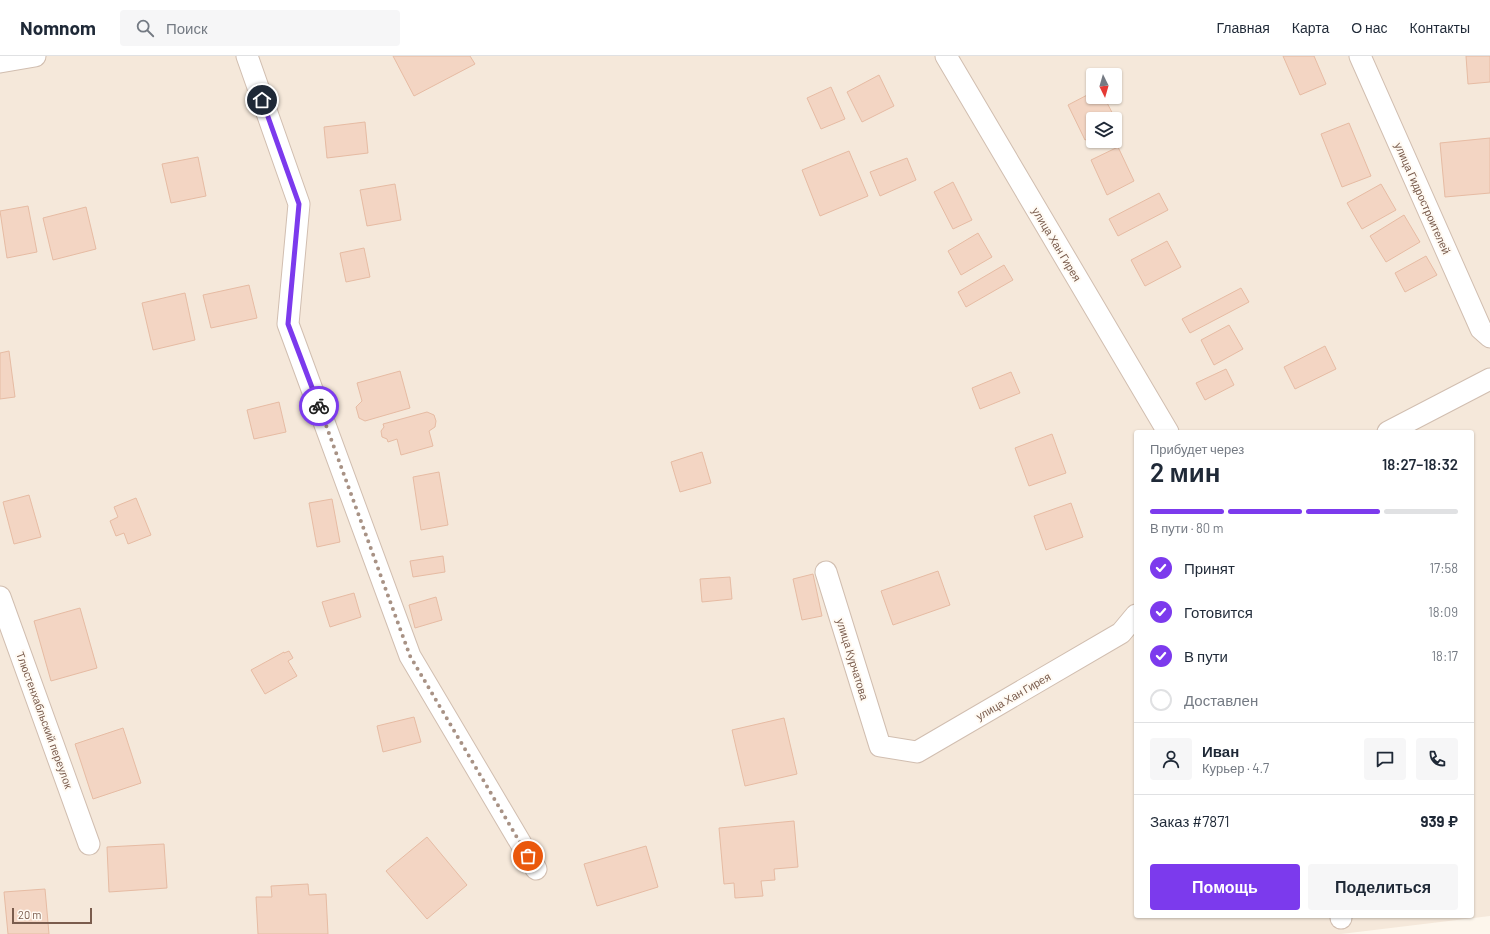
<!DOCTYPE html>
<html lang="ru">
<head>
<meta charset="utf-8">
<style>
	:root { --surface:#fff; --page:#f6f6f7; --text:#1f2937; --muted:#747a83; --line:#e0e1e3; --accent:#7c3aed }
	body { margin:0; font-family:Barlow,sans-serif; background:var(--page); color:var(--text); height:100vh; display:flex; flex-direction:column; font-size:15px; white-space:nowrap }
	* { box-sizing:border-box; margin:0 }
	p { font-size:13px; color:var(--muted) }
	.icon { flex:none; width:22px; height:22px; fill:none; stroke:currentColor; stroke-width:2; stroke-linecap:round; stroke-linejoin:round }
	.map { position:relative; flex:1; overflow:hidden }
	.sheet { position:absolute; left:1134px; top:374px; width:340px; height:488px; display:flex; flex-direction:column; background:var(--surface); border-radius:4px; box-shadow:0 1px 3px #0004 }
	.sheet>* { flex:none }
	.needle { width:26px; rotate:175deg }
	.fabs { position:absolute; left:1086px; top:12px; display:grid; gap:8px }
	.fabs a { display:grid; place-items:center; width:36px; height:36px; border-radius:4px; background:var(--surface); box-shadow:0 1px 3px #0004; font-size:20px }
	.scale { position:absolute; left:12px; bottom:10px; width:80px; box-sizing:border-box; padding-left:4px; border:2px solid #7a5c4d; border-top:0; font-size:11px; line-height:14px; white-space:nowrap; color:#7a5c4d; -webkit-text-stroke:3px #fffaf3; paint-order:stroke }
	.pin { position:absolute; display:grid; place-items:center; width:34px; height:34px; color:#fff; margin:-17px; border:2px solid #fff; border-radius:50%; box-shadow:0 1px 4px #0007 }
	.courier { position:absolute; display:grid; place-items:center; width:40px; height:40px; margin:-20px; border:3px solid #7c3aed; border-radius:50%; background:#fff; color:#222; box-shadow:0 1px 5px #0007 }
	.summary em { font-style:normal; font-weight:600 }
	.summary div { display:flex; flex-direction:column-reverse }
	.summary { display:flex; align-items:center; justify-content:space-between; height:68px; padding:0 16px }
	h1 { font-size:26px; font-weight:600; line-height:30px }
	.bar { display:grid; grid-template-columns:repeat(4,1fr); gap:6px 4px; align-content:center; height:48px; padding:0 16px }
	.bar i { height:5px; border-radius:3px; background:var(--line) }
	.bar .on { background:var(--accent) }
	.bar p { grid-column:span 4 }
	.line { display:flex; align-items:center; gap:10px; padding:0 16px; border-top:1px solid var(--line) }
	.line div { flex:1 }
	.round { display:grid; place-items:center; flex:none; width:42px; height:42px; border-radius:4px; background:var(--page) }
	ol { padding:0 16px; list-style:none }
	li { display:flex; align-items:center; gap:12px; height:44px }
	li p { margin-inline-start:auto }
	li .icon { padding:4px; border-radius:50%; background:var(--accent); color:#fff; stroke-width:4 }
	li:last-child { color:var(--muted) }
	li i { width:22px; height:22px; border:2px solid var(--line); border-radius:50% }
	.button { display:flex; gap:8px; margin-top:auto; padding:8px 16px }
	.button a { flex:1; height:46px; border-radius:4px; background:var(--accent); color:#fff; font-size:16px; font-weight:600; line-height:46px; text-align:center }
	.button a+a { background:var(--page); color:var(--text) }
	header { display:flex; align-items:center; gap:24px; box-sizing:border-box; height:56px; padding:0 20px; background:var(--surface); border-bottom:1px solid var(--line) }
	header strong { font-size:19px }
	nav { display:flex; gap:22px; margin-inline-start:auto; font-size:14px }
	.search { width:280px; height:36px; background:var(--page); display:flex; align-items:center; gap:10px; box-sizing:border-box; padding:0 14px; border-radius:4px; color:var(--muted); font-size:15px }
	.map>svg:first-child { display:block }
</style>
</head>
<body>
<header>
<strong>Nomnom</strong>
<div class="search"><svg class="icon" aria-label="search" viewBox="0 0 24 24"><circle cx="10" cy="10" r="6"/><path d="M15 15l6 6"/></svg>Поиск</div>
<nav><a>Главная</a><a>Карта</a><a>О нас</a><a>Контакты</a></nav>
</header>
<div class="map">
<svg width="1490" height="878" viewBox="0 0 1490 878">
	<rect width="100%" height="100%" fill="#fdf6ec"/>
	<path fill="#f5e8da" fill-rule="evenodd" d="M0 0H1490V860L1341 878H0ZM1093 19H1115V41H1093ZM1093 63H1115V85H1093ZM1136 376H1472V860H1136Z"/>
	<g fill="#f3d5c3" stroke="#e6bba3">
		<polygon points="393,0 470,0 475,8 414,40"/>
		<polygon points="1283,0 1314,0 1326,28 1300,39"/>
		<polygon points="1466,0 1490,0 1490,26 1468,28"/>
		<polygon points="879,19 894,50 862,66 847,36"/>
		<polygon points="831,31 845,63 821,73 807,42"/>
		<polygon points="1093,36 1093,41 1104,41 1118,68 1115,69 1115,63 1093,63 1093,80 1085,84 1068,49"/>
		<polygon points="365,66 368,97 327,102 324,71"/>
		<polygon points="1349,67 1371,120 1342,131 1321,78"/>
		<polygon points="1490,82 1490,137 1445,141 1440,87"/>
		<polygon points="1118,91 1134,125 1107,139 1091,104"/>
		<polygon points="849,95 868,140 820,160 802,114"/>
		<polygon points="198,101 206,140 171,147 162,108"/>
		<polygon points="907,102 916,124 880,140 870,116"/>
		<polygon points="953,126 972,164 953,173 934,136"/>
		<polygon points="395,128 401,164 367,170 360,134"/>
		<polygon points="1381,128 1396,154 1362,173 1347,147"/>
		<polygon points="1159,137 1168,154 1118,180 1109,163"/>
		<polygon points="28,150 37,196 7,202 0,155"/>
		<polygon points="86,151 96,193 53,204 43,162"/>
		<polygon points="1404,159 1420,186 1386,206 1370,180"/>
		<polygon points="978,177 992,201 961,219 948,195"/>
		<polygon points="1167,185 1181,211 1145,230 1131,204"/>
		<polygon points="364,192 370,221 346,226 340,197"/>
		<polygon points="1426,200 1437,219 1405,236 1395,217"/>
		<polygon points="1004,209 1013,224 966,251 958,236"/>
		<polygon points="249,229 257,262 211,272 203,239"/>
		<polygon points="1241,232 1249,246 1190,277 1182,263"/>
		<polygon points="185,237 195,284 153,294 142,247"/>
		<polygon points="1229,269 1243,293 1214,309 1201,284"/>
		<polygon points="1325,290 1336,313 1295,333 1284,311"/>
		<polygon points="9,295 15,341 0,343 0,297"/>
		<polygon points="1226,313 1234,329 1205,344 1196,327"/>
		<polygon points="400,315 410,352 365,365 359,362 356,351 362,345 357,327"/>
		<polygon points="1011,316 1020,337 980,353 972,332"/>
		<polygon points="279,346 286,376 254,383 247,354"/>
		<polygon points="427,356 434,359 436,365 435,371 429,375 433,390 401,399 397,383 388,386 387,383 382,381 381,375 384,371 383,368"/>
		<polygon points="1052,378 1066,417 1029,430 1015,392"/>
		<polygon points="702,396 711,427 680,436 671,406"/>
		<polygon points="439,416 448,469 421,474 413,421"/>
		<polygon points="29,439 41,481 14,488 3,446"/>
		<polygon points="136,442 151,479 128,488 124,477 116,480 110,465 118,461 114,451"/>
		<polygon points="332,443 340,486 317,491 309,447"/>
		<polygon points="1071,447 1083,481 1046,494 1034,460"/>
		<polygon points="443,500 445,516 413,521 410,505"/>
		<polygon points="938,515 950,549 893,569 881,535"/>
		<polygon points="813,518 822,560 802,564 793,523"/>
		<polygon points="730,521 732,543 702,546 700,523"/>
		<polygon points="354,537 361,561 330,571 322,546"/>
		<polygon points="436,541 442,564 415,572 409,549"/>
		<polygon points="80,552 97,612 51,625 34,565"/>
		<polygon points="289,595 293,602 288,605 297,620 265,638 251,614 284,596 284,597"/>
		<polygon points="414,661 421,686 383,696 377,670"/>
		<polygon points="784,662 797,718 745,730 732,674"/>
		<polygon points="123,672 141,727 93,743 75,688"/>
		<polygon points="794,765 798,811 774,813 775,824 761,825 763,840 735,842 734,827 724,828 719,772"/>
		<polygon points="427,781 467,829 427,863 386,815"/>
		<polygon points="164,788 167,832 109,836 107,791"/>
		<polygon points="646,790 658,831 597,850 584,808"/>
		<polygon points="308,828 309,839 326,838 328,878 258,878 256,841 272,841 271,830"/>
		<polygon points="45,833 49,878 8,878 4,836"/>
	</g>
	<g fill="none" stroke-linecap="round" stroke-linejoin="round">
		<g stroke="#d1beb0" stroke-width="23">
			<g id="minor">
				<polyline points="247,0 299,148 288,268 410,600 536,813"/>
				<polyline points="946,0 1168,376"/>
				<polyline points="1360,0 1481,273 1490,281"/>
				<polyline points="0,6 35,0"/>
				<polyline points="1388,376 1490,323"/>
				<polyline points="826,516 880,690 917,696 1121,577 1136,559"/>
				<polyline points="0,541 89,788"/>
				<polyline points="1341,860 1341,862"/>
			</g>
		</g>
		<use href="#minor" stroke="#fff" stroke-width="21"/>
	</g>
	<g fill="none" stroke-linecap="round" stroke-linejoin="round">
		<polyline stroke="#a89285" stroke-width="4" stroke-dasharray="0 7.2" points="319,350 410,600 528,800"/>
		<polyline stroke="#7c3aed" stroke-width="5" points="262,44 299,148 288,268 319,350"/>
	</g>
	<g text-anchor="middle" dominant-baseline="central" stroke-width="4" stroke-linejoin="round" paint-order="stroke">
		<g font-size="11" fill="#7a5c4d" stroke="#fffaf3">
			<text transform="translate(1423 142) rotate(66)">улица Гидростроителей</text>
			<text transform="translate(1057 188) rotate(59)">улица Хан Гирея</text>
			<text transform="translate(853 603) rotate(73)">улица Курчатова</text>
			<text transform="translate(1013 640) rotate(-30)">улица Хан Гирея</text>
			<text transform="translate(45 664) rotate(70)">Тлюстенхабльский переулок</text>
		</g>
	</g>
</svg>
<div class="fabs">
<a><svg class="needle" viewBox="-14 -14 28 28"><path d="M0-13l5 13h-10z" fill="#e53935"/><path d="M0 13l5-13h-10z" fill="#747a83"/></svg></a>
<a><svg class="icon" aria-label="layers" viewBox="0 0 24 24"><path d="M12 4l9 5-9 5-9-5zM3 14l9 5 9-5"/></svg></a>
</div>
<div class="scale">20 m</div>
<div class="pin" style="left:528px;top:800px;background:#ea580c"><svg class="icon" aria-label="bag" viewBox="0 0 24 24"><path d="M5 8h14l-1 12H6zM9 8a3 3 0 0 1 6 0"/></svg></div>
<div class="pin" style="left:262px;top:44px;background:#1f2937"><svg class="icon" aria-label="home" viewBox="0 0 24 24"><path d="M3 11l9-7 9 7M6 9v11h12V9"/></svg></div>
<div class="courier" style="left:319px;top:350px"><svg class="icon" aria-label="bike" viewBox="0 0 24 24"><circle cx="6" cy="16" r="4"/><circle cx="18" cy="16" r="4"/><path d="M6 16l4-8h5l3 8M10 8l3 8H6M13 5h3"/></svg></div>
<section class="sheet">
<div class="summary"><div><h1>2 мин</h1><p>Прибудет через</p></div><em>18:27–18:32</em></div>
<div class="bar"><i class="on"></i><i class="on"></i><i class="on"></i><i></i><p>В пути · 80 m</p></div>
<ol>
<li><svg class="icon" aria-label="check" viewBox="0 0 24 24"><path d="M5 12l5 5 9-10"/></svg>Принят<p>17:58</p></li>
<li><svg class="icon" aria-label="check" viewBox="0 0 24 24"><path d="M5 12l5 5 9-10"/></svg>Готовится<p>18:09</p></li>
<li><svg class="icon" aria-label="check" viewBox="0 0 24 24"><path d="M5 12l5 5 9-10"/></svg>В пути<p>18:17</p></li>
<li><i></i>Доставлен</li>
</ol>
<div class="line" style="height:72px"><a class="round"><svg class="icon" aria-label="person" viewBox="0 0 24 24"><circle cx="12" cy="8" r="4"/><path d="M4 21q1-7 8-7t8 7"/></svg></a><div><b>Иван</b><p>Курьер · 4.7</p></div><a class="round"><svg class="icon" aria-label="chat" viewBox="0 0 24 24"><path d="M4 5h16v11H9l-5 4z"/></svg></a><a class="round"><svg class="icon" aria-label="phone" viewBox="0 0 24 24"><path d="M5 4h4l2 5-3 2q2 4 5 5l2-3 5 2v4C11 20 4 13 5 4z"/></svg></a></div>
<div class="line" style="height:52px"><div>Заказ #7871</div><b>939 ₽</b></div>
<div class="button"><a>Помощь</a><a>Поделиться</a></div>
</section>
</div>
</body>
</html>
